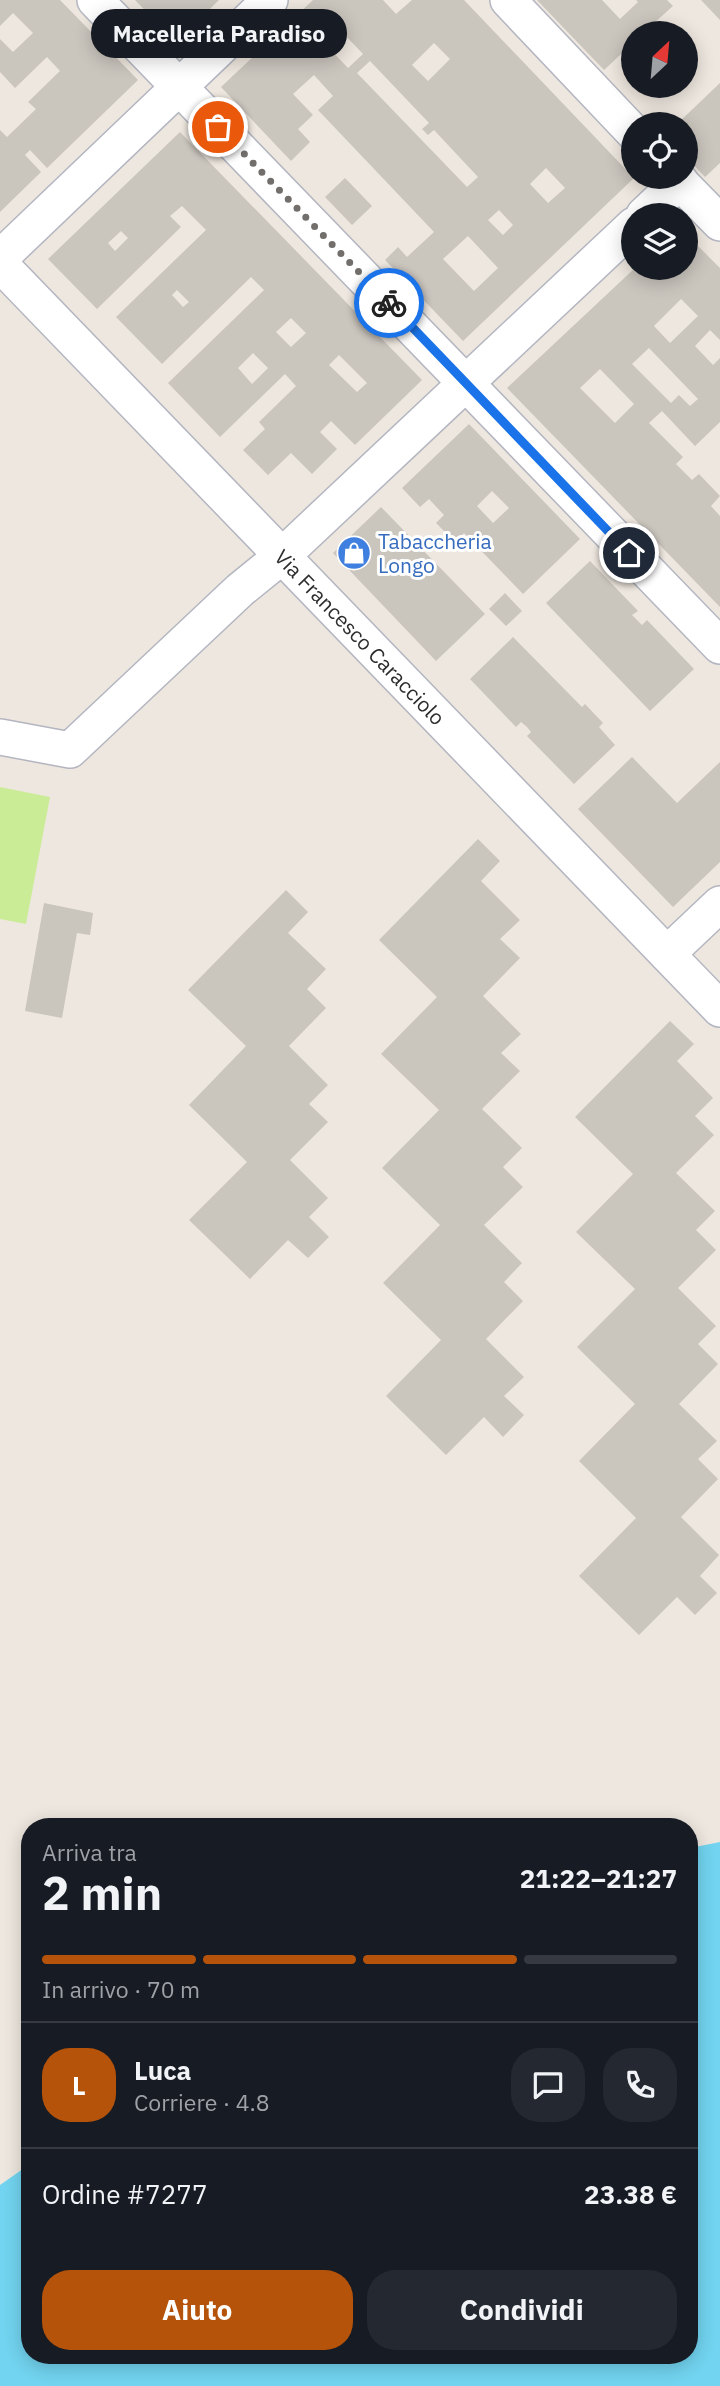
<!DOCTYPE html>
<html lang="it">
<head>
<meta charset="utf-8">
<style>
	:root { --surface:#171b24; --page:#242831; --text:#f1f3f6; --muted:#9ea1a6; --line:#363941; --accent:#b45309 }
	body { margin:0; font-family:"IBM Plex Sans",sans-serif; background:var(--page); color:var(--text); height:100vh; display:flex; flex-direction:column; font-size:26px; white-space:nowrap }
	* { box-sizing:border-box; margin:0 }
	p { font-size:23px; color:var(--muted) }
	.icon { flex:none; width:38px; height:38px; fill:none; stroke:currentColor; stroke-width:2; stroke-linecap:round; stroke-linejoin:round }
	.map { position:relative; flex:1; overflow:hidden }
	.panel { position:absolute; left:21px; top:1818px; width:677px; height:546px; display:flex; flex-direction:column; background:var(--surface); border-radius:28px; box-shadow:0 4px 18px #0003 }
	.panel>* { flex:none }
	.needle { width:46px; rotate:26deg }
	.fabs { position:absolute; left:621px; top:21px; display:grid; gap:14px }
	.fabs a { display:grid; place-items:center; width:77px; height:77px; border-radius:50%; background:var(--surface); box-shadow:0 4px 18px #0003; font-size:35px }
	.pin { position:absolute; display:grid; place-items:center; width:60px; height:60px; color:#fff; margin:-30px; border:4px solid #fff; border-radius:50%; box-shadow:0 2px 7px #0007 }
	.courier { position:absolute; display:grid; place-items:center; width:70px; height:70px; margin:-35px; border:5px solid #1a73e8; border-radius:50%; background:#fff; color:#222; box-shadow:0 2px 9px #0007 }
	.bubble { position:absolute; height:49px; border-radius:24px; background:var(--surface); box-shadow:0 4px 18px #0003; font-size:23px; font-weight:700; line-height:49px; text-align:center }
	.overview em { font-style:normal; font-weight:700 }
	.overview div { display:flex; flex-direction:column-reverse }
	.overview { display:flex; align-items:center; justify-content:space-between; height:119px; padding:0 21px }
	h1 { font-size:46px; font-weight:700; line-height:52px }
	.bar { display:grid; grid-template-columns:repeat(4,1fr); gap:10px 7px; align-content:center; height:84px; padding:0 21px }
	.bar i { height:9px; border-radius:5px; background:var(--line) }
	.bar .current { background:var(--accent) }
	.bar p { grid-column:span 4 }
	.line { display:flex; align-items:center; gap:18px; padding:0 21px; border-top:2px solid var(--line) }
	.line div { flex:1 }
	.round { display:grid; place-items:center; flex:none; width:74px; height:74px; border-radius:28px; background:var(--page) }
	.primary-button { display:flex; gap:14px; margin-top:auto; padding:14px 21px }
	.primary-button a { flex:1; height:80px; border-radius:28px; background:var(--accent); color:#fff; font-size:28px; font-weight:700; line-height:80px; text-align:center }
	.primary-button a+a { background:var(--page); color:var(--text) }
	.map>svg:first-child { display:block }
</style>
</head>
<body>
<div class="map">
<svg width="720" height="2386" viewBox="0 0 720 2386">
	<rect width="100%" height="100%" fill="#eee7df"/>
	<polygon fill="#cbec97" points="0,787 50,797 26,924 0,919"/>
	<polygon fill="#72d4f0" points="720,1842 720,2386 0,2386 0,2185 30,2164 30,2356 690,2356 690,1848"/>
	<g fill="#cac5bd" fill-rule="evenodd">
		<polygon points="0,0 60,0 138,80 47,168 30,150 25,155 41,172 0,212 0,130 7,137 36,109 28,102 60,71 47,57 15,88 0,72 0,39 13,52 33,33 13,13 0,26"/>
		<polygon points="135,0 219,0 176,42"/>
		<path d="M313 0H383L396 14 412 0H464L634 178 463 341 385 260 398 247 407 257 434 232 318 110 333 96 314 75 293 94 313 115 298 129 310 142 291 161 221 87ZM344 34 363 54 348 68 329 48ZM434 43 450 59 428 81 412 65ZM370 61 429 123 422 129 428 135 434 130 478 177 467 187 357 73ZM546 168 565 188 548 203 530 184ZM499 210 513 225 503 235 488 220ZM468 236 498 268 474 291 443 259Z"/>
		<polygon points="537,0 602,0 620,19 638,2 636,0 667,0 673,6 643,33 634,33 634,42 604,70"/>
		<polygon points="701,0 720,0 720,20"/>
		<polygon points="720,83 720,163 705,177 686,157 686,124 677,124"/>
		<path d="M180 132 422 380 355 445 331 421 320 432 337 449 312 474 291 453 268 475 243 450 265 429 259 422 296 386 285 374 220 437 168 383 264 290 251 277 162 364 116 317 206 230 182 206 170 216 181 227 97 309 48 259ZM121 231 128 238 115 251 108 243ZM177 290 189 302 183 307 172 295ZM291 318 306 333 291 347 276 332ZM253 353 268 368 252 384 238 368ZM339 355 367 383 357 392 329 365Z"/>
		<polygon points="345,178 372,206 352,225 325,197"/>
		<path d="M686 234 720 268V340L710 330 695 346 713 365 720 358V422L695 446 662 411 649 423 683 457 676 464 692 480 699 474 720 496 711 506 720 516V607L507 388 635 268H686ZM681 299 698 316 670 343 654 326ZM649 348 698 399 690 406 679 395 671 403 632 364ZM600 369 634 404 615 423 580 388Z"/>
		<path d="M469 424 580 539 523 594 464 533 455 542 436 523 444 515 429 499 420 507 402 488ZM492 491 509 508 493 523 477 506Z"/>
		<polygon points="381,507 485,614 436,661 333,553"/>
		<polygon points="590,561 638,611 632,615 642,625 647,620 694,669 650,711 546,603"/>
		<polygon points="505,593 522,611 506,626 489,609"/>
		<polygon points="513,637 582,707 585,704 603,723 599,727 615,745 574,784 527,736 531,732 527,727 521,722 516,727 470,679"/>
		<polygon points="632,757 677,803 720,762 720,862 673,907 578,809"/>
		<polygon points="478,839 500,861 481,881 520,920 500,939 520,958 483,996 521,1034 501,1053 520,1071 482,1109 522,1148 503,1167 523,1187 484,1225 522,1263 504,1282 523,1301 486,1339 524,1377 504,1396 524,1415 503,1437 484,1417 446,1455 386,1396 441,1340 383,1283 440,1225 382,1168 439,1110 381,1054 437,997 379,940"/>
		<polygon points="286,890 308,912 288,933 326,969 307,989 326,1008 289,1046 328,1085 309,1104 328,1122 290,1160 328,1198 309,1217 329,1237 308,1258 288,1240 250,1279 189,1220 247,1162 189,1105 246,1046 188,990"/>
		<polygon points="44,903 93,913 90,935 77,933 62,1018 25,1011"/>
		<polygon points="670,1021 694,1044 677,1061 713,1098 695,1116 714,1135 676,1173 715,1211 696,1230 716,1250 678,1288 716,1326 698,1344 718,1364 679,1404 717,1441 698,1459 718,1479 681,1517 719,1555 700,1576 717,1593 695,1615 677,1597 639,1635 579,1576 636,1518 579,1461 635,1404 577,1347 635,1289 576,1232 633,1174 575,1117"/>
	</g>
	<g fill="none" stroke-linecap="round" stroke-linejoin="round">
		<g stroke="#b3b6c0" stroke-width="38">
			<g id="minor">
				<polyline points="95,0 720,646"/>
				<polyline points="508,0 634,133"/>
				<polyline points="675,177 720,223"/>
				<polyline points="644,215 680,181"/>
				<polyline points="0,258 270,0"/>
				<polyline points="0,264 720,1009"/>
				<polyline points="0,737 70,750 240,590 282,556 634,225"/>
				<polyline points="667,954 720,904"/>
			</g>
		</g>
		<use href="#minor" stroke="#fff" stroke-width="35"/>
	</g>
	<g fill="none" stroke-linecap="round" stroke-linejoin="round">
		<polyline stroke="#716e6b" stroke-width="7" stroke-dasharray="0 12.6" points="218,127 389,303"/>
		<polyline stroke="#1a73e8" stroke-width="9" points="389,303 629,553"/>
	</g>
	<defs>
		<g id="shop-disc" transform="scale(1.75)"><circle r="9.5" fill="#3f7fe0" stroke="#fff"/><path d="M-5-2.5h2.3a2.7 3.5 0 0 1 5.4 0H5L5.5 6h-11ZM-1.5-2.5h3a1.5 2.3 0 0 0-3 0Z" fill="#fff"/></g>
	</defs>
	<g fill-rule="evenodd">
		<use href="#shop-disc" x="354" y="553"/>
	</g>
	<g text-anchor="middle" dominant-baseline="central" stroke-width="6" stroke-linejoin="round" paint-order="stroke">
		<g font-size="21" fill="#366cbe" stroke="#fff" text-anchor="start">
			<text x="378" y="541">Tabaccheria<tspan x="378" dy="24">Longo</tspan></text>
		</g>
		<g font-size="21" fill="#2d2d2d" stroke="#fff">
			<text transform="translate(360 637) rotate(46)">Via Francesco Caracciolo</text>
		</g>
	</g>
</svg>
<div class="fabs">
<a><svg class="needle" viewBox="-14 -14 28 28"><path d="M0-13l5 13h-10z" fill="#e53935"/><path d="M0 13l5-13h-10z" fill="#9ea1a6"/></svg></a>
<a><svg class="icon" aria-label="locate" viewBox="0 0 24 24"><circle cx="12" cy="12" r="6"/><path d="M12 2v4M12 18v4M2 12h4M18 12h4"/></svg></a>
<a><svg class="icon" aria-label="layers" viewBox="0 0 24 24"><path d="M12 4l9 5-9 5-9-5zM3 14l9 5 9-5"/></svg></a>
</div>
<div class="pin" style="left:218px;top:127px;background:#ea580c"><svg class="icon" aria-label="bag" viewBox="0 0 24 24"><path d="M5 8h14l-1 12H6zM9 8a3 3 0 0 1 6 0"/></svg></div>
<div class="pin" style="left:629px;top:553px;background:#1f2937"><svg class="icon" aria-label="home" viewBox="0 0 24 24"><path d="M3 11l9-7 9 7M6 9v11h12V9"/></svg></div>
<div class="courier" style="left:389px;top:303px"><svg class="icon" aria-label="bike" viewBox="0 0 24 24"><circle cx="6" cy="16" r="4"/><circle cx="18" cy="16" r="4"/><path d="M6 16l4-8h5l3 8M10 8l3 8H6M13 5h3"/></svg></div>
<div class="bubble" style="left:91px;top:9px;width:256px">Macelleria Paradiso</div>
<section class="panel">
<div class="overview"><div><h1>2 min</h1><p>Arriva tra</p></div><em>21:22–21:27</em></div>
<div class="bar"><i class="current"></i><i class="current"></i><i class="current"></i><i></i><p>In arrivo · 70 m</p></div>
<div class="line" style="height:126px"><b class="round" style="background:var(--accent);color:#fff">L</b><div><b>Luca</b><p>Corriere · 4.8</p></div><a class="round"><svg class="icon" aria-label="chat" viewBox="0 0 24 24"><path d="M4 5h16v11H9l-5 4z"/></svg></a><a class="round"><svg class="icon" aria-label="phone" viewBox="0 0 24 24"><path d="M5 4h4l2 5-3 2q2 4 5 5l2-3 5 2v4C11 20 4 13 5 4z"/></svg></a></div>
<div class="line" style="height:91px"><div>Ordine #7277</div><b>23.38 €</b></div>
<div class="primary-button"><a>Aiuto</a><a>Condividi</a></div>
</section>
</div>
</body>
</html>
